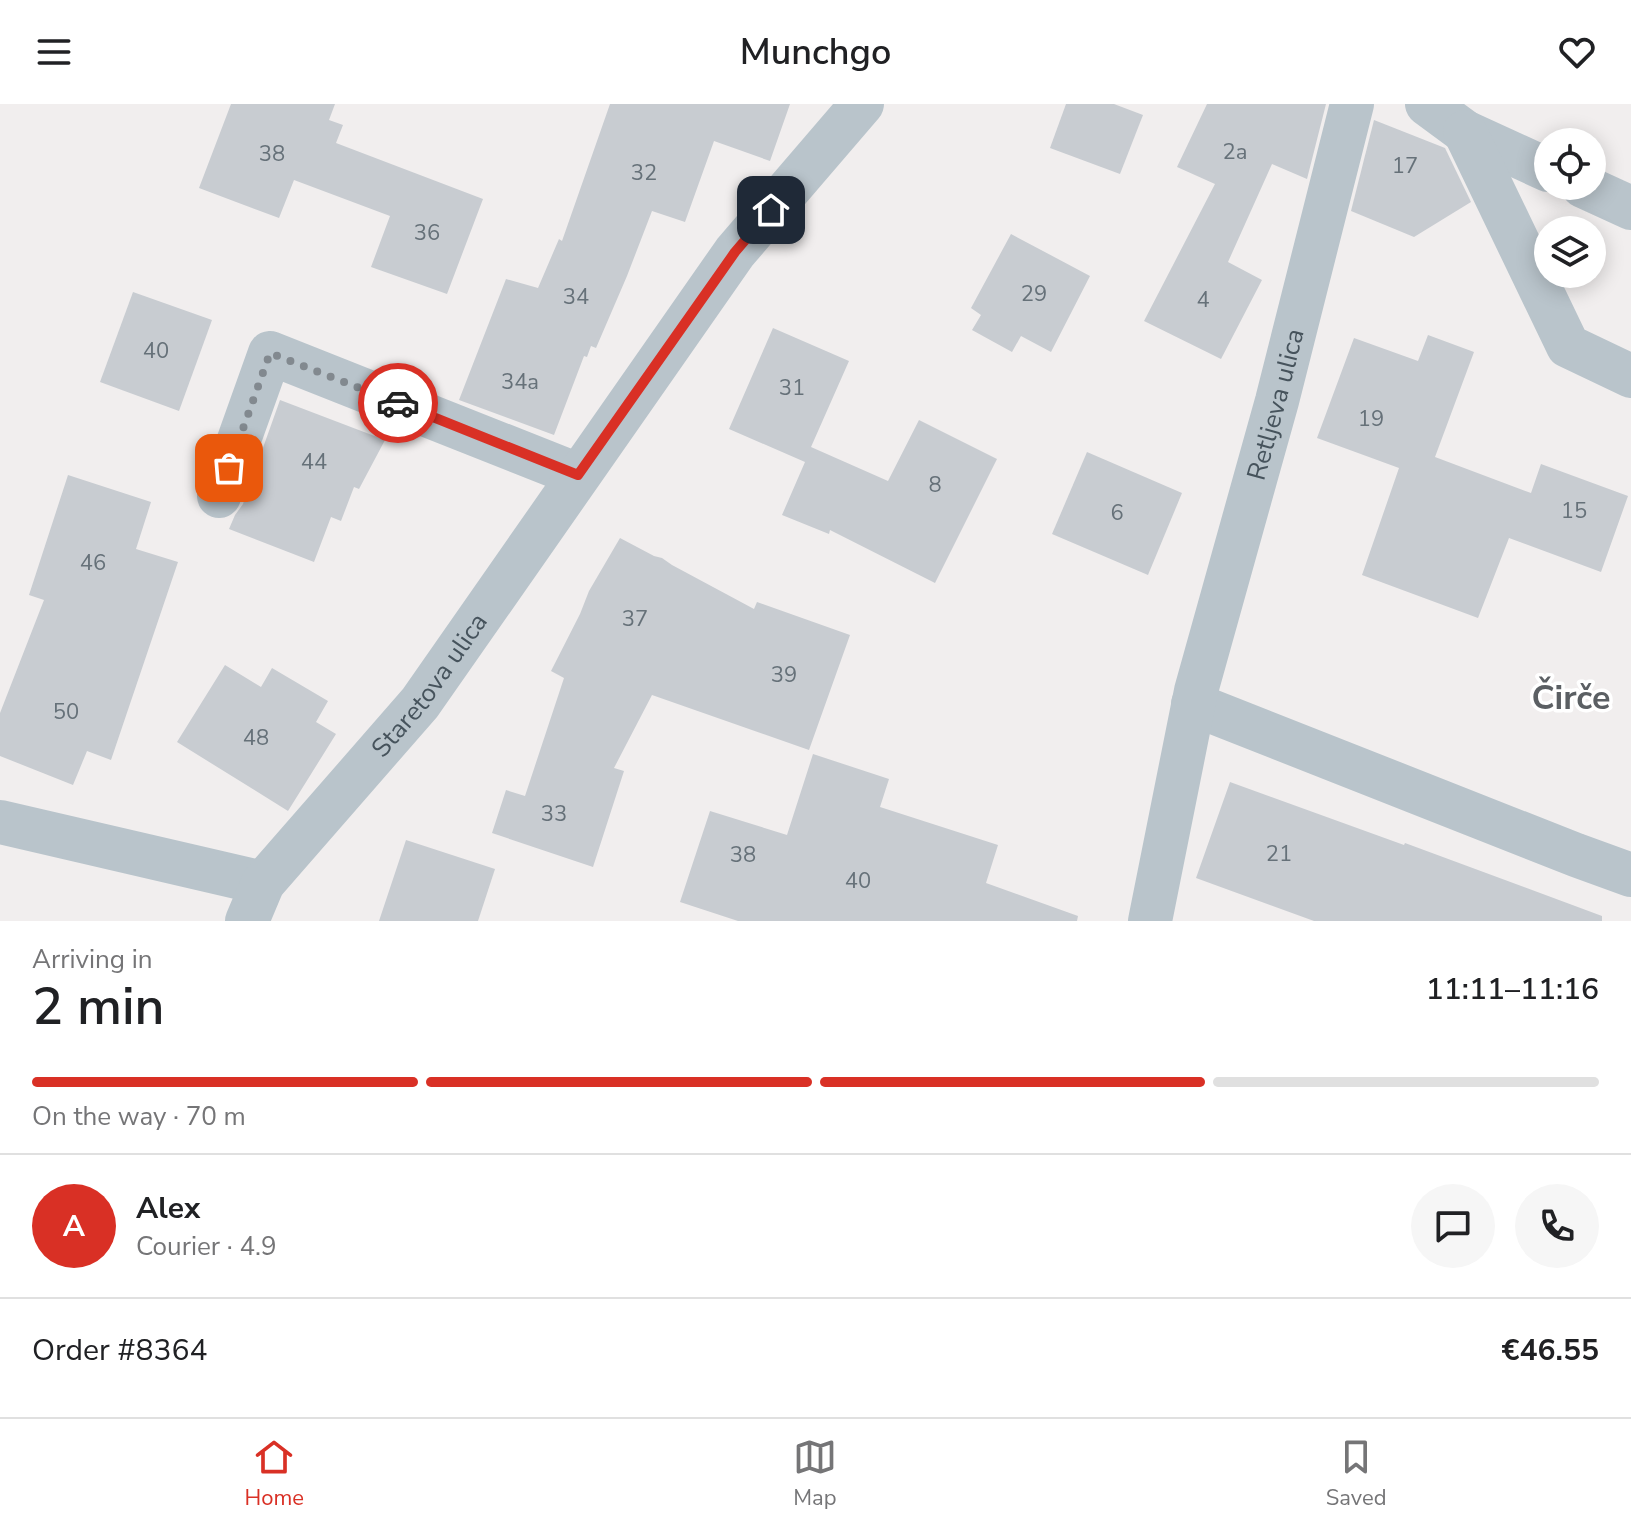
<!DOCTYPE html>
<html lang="en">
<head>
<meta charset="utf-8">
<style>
	:root { --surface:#fff; --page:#f6f6f6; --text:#202124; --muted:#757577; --line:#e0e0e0; --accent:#d93025 }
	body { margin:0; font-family:"Nunito Sans",sans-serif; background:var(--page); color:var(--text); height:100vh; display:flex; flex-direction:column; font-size:30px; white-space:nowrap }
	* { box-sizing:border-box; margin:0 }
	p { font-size:26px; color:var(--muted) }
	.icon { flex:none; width:44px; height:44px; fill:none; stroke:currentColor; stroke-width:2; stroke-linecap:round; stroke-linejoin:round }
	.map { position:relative; height:817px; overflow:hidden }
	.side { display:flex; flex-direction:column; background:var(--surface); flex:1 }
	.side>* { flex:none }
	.buttons { position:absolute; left:1534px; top:24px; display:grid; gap:16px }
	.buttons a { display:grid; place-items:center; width:72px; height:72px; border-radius:50%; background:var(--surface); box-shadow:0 4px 20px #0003; font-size:40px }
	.pin { position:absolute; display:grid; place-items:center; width:68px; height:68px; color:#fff; margin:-34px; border-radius:16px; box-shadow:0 4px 12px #0006 }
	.courier { position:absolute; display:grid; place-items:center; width:80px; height:80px; margin:-40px; border:6px solid #d93025; border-radius:50%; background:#fff; color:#222; box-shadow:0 2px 10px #0007 }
	.headline em { font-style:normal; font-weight:600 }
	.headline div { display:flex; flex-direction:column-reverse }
	.headline { display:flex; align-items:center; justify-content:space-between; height:136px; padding:0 32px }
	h1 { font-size:52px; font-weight:600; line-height:60px }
	.bar { display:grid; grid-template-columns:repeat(4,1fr); gap:12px 8px; align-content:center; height:96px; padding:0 32px }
	.bar i { height:10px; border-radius:6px; background:var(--line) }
	.bar .on { background:var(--accent) }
	.bar p { grid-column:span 4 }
	.line { display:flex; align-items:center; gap:20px; padding:0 32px; border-top:2px solid var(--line) }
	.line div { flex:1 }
	.round { display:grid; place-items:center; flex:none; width:84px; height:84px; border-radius:42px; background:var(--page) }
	header { display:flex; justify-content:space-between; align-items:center; height:104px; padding:0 32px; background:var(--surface); font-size:36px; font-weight:600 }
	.tabs { display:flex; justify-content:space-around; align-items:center; height:112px; border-top:2px solid var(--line); background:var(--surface); font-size:22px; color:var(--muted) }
	.tabs a { display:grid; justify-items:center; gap:4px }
	.tabs .on { color:var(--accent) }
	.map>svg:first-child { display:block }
</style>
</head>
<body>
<header><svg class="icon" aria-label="menu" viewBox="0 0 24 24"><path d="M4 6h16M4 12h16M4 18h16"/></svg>Munchgo<svg class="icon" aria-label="heart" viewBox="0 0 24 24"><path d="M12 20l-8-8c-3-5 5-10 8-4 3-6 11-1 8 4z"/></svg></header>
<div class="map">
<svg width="1631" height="817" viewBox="0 0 1631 817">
	<rect width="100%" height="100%" fill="#f1eeee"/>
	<g fill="#c8ccd1">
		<polygon points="231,0 335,0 329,16 343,21 336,39 483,95 447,190 371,163 390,112 294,76 279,114 199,84"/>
		<polygon points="610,0 790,0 770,57 714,37 685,118 652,107 627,172 596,244 591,242 587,253 584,252 554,331 459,296 506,175 538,184 559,135 562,137"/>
		<polygon points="1066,0 1114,0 1143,11 1120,70 1050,44"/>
		<polygon points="1207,0 1326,0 1307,75 1272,60 1228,158 1262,176 1221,255 1144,217 1215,80 1177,63"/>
		<polygon points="1374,16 1445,44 1471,98 1414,133 1351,107"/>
		<polygon points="1011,130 1090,172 1051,248 1021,232 1012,248 972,226 981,211 971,204"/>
		<polygon points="133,188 212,216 179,307 100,278"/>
		<polygon points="773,224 849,257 811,343 888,377 919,316 997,355 935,479 830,426 829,430 782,411 805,358 729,325"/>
		<polygon points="1428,231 1474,248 1435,353 1531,389 1541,360 1628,392 1601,468 1509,434 1478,514 1362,471 1399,364 1317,334 1354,234 1418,257"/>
		<polygon points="280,296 385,336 359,385 354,383 341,417 331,413 314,458 229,425 235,411 243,400"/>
		<polygon points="1087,348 1182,389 1148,471 1052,430"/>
		<polygon points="68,371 151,398 136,445 178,458 111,656 87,647 73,681 0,652 0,609 44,496 29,491"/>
		<polygon points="620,434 654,452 662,454 672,461 754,505 757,498 850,531 809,646 652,591 614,664 624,667 593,763 492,729 506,686 525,692 564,574 551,567 580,510 589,487"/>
		<polygon points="225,561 261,583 272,564 328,597 316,618 336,630 288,707 177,638"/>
		<polygon points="813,650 889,675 880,703 998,741 986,779 1078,812 1077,817 738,817 680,798 710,707 787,731"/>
		<polygon points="1230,678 1404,741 1405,739 1602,812 1602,817 1314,817 1196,774"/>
		<polygon points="406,736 495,765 478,817 379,817"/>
	</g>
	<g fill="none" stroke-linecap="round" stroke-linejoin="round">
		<g stroke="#b9c4cb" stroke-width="44">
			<polyline points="1427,0 1465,28 1548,66"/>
			<polyline points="1465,28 1568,242 1631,272"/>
			<polyline points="1583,82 1631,104"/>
			<polyline points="219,392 270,249 578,371"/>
			<polyline points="1193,600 1576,751 1631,771"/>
			<polyline points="0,718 263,779"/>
			<path id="s1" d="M247 817 263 779 420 599 735 148 862 0"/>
			<path id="s2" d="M1150 817 1196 587 1277 297 1352 0"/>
		</g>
	</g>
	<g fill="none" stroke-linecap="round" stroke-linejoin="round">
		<polyline stroke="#82898f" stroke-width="8" stroke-dasharray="0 14.4" points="229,364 270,249 398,299"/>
		<polyline stroke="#d93025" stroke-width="10" points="398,299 578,371 735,148 771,106"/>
	</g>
	<g text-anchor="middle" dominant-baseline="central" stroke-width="7" stroke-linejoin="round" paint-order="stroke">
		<g font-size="22" fill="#667179">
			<text x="1235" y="48">2a</text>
			<text x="272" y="50">38</text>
			<text x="1405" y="62">17</text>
			<text x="644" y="69">32</text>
			<text x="427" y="129">36</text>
			<text x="1034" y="190">29</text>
			<text x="576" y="193">34</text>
			<text x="1203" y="196">4</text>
			<text x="156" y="247">40</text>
			<text x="520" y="278">34a</text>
			<text x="792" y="284">31</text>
			<text x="1371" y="315">19</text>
			<text x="314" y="358">44</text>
			<text x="935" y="381">8</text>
			<text x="1574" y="407">15</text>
			<text x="1117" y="409">6</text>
			<text x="93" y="459">46</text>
			<text x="635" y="515">37</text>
			<text x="784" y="571">39</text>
			<text x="66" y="608">50</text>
			<text x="256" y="634">48</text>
			<text x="554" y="710">33</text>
			<text x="1279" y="750">21</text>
			<text x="743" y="751">38</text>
			<text x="858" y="777">40</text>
		</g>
		<g font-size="26" fill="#46535c" stroke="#fff">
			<text stroke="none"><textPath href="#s2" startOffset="532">Retljeva ulica</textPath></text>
			<text stroke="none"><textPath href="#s1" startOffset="300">Staretova ulica</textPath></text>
		</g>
		<g font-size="34" font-weight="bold" fill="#5b5f63" stroke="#fff">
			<text x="1571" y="594">Čirče</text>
		</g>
	</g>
</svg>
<div class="buttons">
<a><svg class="icon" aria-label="locate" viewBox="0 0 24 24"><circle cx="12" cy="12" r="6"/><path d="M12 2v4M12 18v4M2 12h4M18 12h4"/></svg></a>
<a><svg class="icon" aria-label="layers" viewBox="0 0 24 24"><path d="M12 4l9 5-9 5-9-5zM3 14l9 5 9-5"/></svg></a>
</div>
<div class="pin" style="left:229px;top:364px;background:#ea580c"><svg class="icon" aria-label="bag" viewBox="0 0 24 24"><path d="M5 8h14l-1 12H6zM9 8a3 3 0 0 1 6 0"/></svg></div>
<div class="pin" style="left:771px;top:106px;background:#1f2937"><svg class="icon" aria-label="home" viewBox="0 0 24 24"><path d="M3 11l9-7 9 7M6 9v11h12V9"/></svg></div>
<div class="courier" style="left:398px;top:299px"><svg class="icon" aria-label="car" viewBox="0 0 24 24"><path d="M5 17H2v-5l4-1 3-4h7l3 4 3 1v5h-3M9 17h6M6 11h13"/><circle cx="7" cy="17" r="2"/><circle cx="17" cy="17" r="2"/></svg></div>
</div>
<section class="side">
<div class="headline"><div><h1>2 min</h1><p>Arriving in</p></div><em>11:11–11:16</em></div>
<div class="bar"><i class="on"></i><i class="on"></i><i class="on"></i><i></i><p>On the way · 70 m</p></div>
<div class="line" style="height:144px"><b class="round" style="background:var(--accent);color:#fff">A</b><div><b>Alex</b><p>Courier · 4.9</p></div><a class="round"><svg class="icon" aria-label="chat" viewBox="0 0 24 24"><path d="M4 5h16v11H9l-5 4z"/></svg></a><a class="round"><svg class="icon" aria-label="phone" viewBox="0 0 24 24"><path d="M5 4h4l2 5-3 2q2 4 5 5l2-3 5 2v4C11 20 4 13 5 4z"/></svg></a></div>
<div class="line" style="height:104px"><div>Order #8364</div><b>€46.55</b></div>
</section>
<nav class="tabs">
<a class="on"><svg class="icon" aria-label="home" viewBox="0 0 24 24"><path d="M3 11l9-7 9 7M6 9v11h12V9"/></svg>Home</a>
<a><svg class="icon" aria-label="map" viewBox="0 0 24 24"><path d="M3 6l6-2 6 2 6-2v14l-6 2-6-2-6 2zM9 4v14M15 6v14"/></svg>Map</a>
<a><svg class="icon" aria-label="saved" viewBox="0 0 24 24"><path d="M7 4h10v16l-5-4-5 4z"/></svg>Saved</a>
</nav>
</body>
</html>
